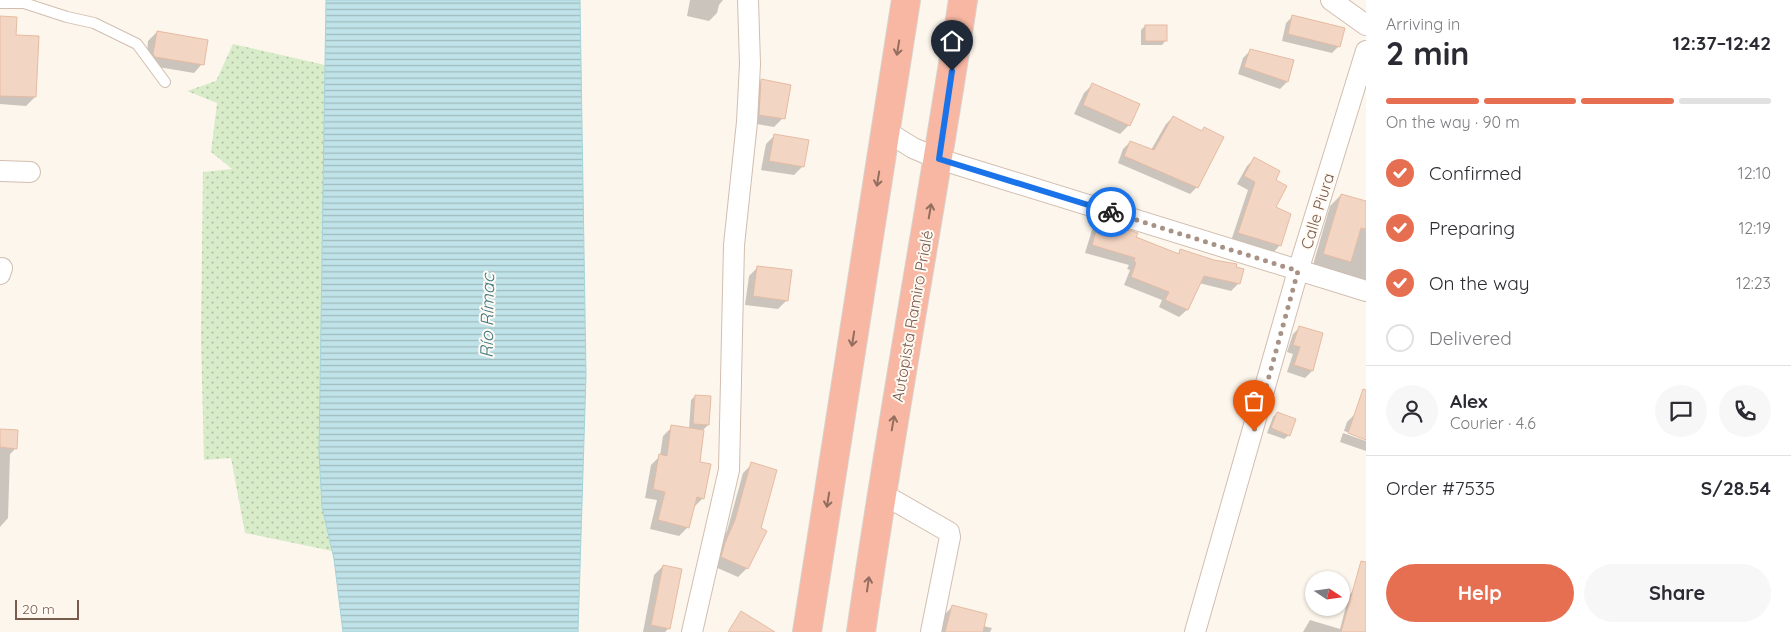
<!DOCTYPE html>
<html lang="en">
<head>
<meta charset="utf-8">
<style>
	:root { --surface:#fff; --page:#f7f7f7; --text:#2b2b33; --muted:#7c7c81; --line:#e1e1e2; --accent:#e76f51 }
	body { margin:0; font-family:Quicksand,sans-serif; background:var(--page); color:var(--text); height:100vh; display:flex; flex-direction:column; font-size:19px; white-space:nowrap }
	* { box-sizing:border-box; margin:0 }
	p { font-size:16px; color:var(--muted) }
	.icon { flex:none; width:28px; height:28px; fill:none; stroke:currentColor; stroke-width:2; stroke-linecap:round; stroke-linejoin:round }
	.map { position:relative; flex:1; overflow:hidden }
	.details { display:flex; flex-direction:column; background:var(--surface); width:425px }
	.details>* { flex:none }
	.needle { width:32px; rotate:103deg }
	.tools { position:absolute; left:1305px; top:571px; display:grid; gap:10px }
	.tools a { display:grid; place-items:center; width:45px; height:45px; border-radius:50%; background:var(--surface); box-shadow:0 1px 4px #0004; font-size:25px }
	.scale { position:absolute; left:15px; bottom:12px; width:64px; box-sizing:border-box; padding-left:5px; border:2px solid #7a5c4d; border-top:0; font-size:14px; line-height:18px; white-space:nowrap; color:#7a5c4d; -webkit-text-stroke:4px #fffaf3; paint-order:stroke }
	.pin { position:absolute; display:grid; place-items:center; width:42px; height:42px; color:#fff; margin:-51px -21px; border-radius:50% 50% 50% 0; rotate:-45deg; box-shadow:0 0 5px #0007 }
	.pin .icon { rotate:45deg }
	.courier { position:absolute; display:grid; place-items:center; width:50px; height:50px; margin:-25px; border:4px solid #1a73e8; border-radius:50%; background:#fff; color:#222; box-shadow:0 1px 6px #0007 }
	.overview em { font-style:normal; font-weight:700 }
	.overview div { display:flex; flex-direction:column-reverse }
	.overview { display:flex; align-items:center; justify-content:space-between; height:85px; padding:0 20px }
	h1 { font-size:32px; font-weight:700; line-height:38px }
	.bar { display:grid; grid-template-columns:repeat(4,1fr); gap:8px 5px; align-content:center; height:60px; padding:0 20px }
	.bar i { height:6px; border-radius:4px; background:var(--line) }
	.bar .current { background:var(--accent) }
	.bar p { grid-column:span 4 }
	.line { display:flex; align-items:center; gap:12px; padding:0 20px; border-top:1px solid var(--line) }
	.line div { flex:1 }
	.round { display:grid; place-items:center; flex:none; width:52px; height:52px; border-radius:26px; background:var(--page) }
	ol { padding:0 20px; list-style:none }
	li { display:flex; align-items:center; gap:15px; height:55px }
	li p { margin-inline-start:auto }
	li .icon { padding:5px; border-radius:50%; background:var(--accent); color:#fff; stroke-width:4 }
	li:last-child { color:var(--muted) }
	li i { width:28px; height:28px; border:2px solid var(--line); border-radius:50% }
	.cta { display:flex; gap:10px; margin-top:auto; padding:10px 20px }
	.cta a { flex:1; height:58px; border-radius:30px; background:var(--accent); color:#fff; font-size:20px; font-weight:700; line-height:58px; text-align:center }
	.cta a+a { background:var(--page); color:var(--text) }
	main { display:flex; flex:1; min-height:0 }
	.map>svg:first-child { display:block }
</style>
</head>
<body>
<main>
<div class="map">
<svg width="1366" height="632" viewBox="0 0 1366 632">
	<defs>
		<pattern id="grass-dots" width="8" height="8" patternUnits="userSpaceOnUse" patternTransform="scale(1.25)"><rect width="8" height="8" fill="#d8ecc9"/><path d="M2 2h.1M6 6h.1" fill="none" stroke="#b4c2a5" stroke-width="1.8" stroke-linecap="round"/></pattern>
		<pattern id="water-rules" width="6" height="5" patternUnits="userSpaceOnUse" patternTransform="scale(1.25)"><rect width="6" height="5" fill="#bfe3e8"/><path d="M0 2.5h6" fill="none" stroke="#a0bbbe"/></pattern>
	</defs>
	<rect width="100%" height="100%" fill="#fdf6ec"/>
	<polygon fill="url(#grass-dots)" points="233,44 325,65 319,453 322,507 332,551 245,533 231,458 204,460 201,337 203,172 232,169 211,152 217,103 187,91 216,81"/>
	<polygon fill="url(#water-rules)" stroke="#a5d3da" points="326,0 580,0 586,375 578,632 343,632 334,559 322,507 319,453"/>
	<g fill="#0003">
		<polygon points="690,0 723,0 719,5 717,13 709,21 687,16"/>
		<polygon points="1293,16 1339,46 1332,53 1282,41 1286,23"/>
		<polygon points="0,17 15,36 35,97 26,106 0,104"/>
		<polygon points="1145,26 1166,40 1162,45 1141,45 1141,30"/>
		<polygon points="157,32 202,64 194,73 146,65 148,41"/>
		<polygon points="1250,51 1287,82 1280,89 1238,74 1243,58"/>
		<polygon points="762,80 783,118 774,127 751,123 753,89"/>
		<polygon points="1093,84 1129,125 1120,134 1074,114 1084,93"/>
		<polygon points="1173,117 1197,187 1190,194 1118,163 1123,149 1130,142 1151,150 1166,124"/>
		<polygon points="775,135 803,166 794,175 761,170 766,144"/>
		<polygon points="1254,159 1274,180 1274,208 1280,245 1273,253 1231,241 1248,190 1237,184 1247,166"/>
		<polygon points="1341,195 1366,203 1366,281 1313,265 1330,206"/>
		<polygon points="1099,222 1177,254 1181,251 1239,283 1231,291 1199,283 1187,310 1179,317 1159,307 1162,300 1124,285 1130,270 1127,269 1129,265 1085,253 1092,230"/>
		<polygon points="758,267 787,300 778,309 745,305 749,276"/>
		<polygon points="1300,327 1312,371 1305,378 1287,372 1293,354 1287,352 1293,334"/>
		<polygon points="695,396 708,425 703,430 698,463 703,498 694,507 688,527 679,536 650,529 657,500 645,498 651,465 660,456 663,436 672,427 689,429 691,400"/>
		<polygon points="1277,413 1289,435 1284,439 1267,433 1273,417"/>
		<polygon points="1356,413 1366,416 1366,438 1344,431 1347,422"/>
		<polygon points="0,431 16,448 10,454 8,518 0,527"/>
		<polygon points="1343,433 1366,441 1366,451 1340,442"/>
		<polygon points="752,464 747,568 738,577 713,566 716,553 727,531 743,473"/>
		<polygon points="663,566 669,628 665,632 643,632 654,575"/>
		<polygon points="1353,591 1366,594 1366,619 1363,632 1303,632 1310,620 1340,629 1349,595"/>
		<polygon points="952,607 983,626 992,628 990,632 936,632 940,619"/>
	</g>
	<g fill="#f3d5c3" stroke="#e6bba3">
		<polygon points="1292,15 1345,28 1340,47 1288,34"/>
		<polygon points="0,16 17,17 16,35 39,36 36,97 0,96"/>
		<rect x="1145" y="25" width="22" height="16"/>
		<polygon points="157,31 208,40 204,65 155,57 153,54"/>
		<polygon points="1250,49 1294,60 1288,82 1244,67"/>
		<polygon points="761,79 791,85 785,119 759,115"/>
		<polygon points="1092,83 1140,104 1130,126 1083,105"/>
		<polygon points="1173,116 1192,126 1202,131 1204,127 1224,137 1198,188 1124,156 1130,141 1154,150"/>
		<polygon points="774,134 809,140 804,167 769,161"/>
		<polygon points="1254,157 1280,171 1276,180 1287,186 1276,207 1291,214 1281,246 1238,233 1255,182 1244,176"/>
		<polygon points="1341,194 1366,201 1366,229 1361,228 1351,262 1323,254"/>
		<polygon points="1099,221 1138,233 1136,237 1179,254 1180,249 1214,260 1237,264 1236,267 1244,269 1240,284 1204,276 1188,310 1165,300 1169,292 1131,277 1136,263 1134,261 1135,258 1092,245"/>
		<polygon points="757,266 792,270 788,301 753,296"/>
		<polygon points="1299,326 1323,333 1313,371 1294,365 1300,347 1293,345"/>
		<polygon points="1363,389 1366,390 1366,440 1348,433"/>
		<polygon points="695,395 711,396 709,425 693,424"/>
		<polygon points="1277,412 1296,419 1290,436 1271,428"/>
		<polygon points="671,425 704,430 700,462 711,464 704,499 697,497 689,528 658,520 665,492 653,489 659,454 667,456"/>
		<polygon points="0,429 18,430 17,449 0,447"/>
		<polygon points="751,462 777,470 761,528 767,531 748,569 721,557 725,543 735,520"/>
		<polygon points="1361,561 1366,562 1366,632 1341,632"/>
		<polygon points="663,565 682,569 670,629 651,625"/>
		<polygon points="952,605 987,614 983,632 945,632"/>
		<polygon points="741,611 775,632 728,632"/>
	</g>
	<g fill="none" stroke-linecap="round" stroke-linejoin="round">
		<g stroke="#d1beb0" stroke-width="12">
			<polyline id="lane" points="0,3 24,3 67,17 94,23 137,44 165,82"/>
		</g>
		<g stroke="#d1beb0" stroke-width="22">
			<g id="street">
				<polyline points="1331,0 1366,25"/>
				<polyline points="886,131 913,148 939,159 1366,291"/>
				<polyline points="0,171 30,172"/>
				<polyline points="0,274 2,268"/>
				<polyline points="881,493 949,532 950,537 931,632"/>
				<polyline points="692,632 729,470 734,245 747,122 750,64 748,0"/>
				<polyline points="1195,632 1298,271 1366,51"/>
			</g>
		</g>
		<g stroke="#dad1cd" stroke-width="30">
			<g id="highway">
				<polyline points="807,632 906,0"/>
				<path d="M861 632C891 421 931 211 963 0"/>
			</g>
		</g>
		<use href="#lane" stroke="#fff" stroke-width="10"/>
		<use href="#street" stroke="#fff" stroke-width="20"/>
		<use href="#highway" stroke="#f7b7a3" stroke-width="28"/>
	</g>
	<defs><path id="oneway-shaft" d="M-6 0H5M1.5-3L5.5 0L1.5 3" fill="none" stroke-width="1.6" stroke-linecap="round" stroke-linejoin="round" transform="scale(1.25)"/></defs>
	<g stroke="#936e5e">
		<use href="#oneway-shaft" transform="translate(898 48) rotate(99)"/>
		<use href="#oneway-shaft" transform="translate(878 179) rotate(99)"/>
		<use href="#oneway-shaft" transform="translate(930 211) rotate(-80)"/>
		<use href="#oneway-shaft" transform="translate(853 339) rotate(99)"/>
		<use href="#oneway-shaft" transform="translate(893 423) rotate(-80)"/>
		<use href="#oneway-shaft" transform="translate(828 500) rotate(99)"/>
		<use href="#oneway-shaft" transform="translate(868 584) rotate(-82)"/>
	</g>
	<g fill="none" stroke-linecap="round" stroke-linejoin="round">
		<polyline stroke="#a89285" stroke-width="5" stroke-dasharray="0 9" points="1111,212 1298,271 1254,431"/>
		<polyline stroke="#1a73e8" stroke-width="6" points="952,71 939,159 1111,212"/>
	</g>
	<g text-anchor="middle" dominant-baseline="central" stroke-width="4" stroke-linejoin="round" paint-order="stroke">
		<g font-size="16" fill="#7a5c4d" stroke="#fffaf3">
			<text transform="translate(1317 211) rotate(-73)">Calle Piura</text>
			<text transform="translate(912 316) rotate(-80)">Autopista Ramiro Prialé</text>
		</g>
		<g font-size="18" font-style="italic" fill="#437c86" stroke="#fffaf3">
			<text transform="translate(487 316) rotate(-89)">Río Rímac</text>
		</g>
	</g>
</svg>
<div class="tools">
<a><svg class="needle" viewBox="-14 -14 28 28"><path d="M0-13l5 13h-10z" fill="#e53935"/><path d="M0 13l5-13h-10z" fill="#7c7c81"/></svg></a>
</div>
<div class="scale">20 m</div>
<div class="pin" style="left:1254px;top:431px;background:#ea580c"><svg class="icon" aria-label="bag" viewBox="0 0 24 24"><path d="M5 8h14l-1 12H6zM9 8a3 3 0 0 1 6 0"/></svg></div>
<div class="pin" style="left:952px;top:71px;background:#1f2937"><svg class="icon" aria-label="home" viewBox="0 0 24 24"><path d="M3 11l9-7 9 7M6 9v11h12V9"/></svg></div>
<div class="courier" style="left:1111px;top:212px"><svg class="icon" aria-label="bike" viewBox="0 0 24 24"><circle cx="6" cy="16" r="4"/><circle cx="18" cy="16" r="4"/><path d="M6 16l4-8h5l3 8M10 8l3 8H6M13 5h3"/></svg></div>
</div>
<section class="details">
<div class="overview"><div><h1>2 min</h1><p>Arriving in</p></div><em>12:37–12:42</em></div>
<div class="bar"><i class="current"></i><i class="current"></i><i class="current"></i><i></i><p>On the way · 90 m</p></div>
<ol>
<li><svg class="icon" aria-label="check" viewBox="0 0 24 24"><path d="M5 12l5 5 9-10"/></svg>Confirmed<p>12:10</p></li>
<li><svg class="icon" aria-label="check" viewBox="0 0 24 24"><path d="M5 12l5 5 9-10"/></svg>Preparing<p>12:19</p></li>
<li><svg class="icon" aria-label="check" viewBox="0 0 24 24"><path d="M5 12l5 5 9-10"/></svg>On the way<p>12:23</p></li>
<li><i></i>Delivered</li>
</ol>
<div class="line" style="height:90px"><a class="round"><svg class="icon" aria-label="person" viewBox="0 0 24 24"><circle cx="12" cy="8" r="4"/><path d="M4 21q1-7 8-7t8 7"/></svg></a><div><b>Alex</b><p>Courier · 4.6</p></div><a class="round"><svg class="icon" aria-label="chat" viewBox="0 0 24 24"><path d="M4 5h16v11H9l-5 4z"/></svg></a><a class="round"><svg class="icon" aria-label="phone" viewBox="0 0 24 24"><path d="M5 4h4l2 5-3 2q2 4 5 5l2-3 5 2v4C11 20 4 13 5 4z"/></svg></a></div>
<div class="line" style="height:65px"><div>Order #7535</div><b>S/28.54</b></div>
<div class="cta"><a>Help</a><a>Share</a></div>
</section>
</main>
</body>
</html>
